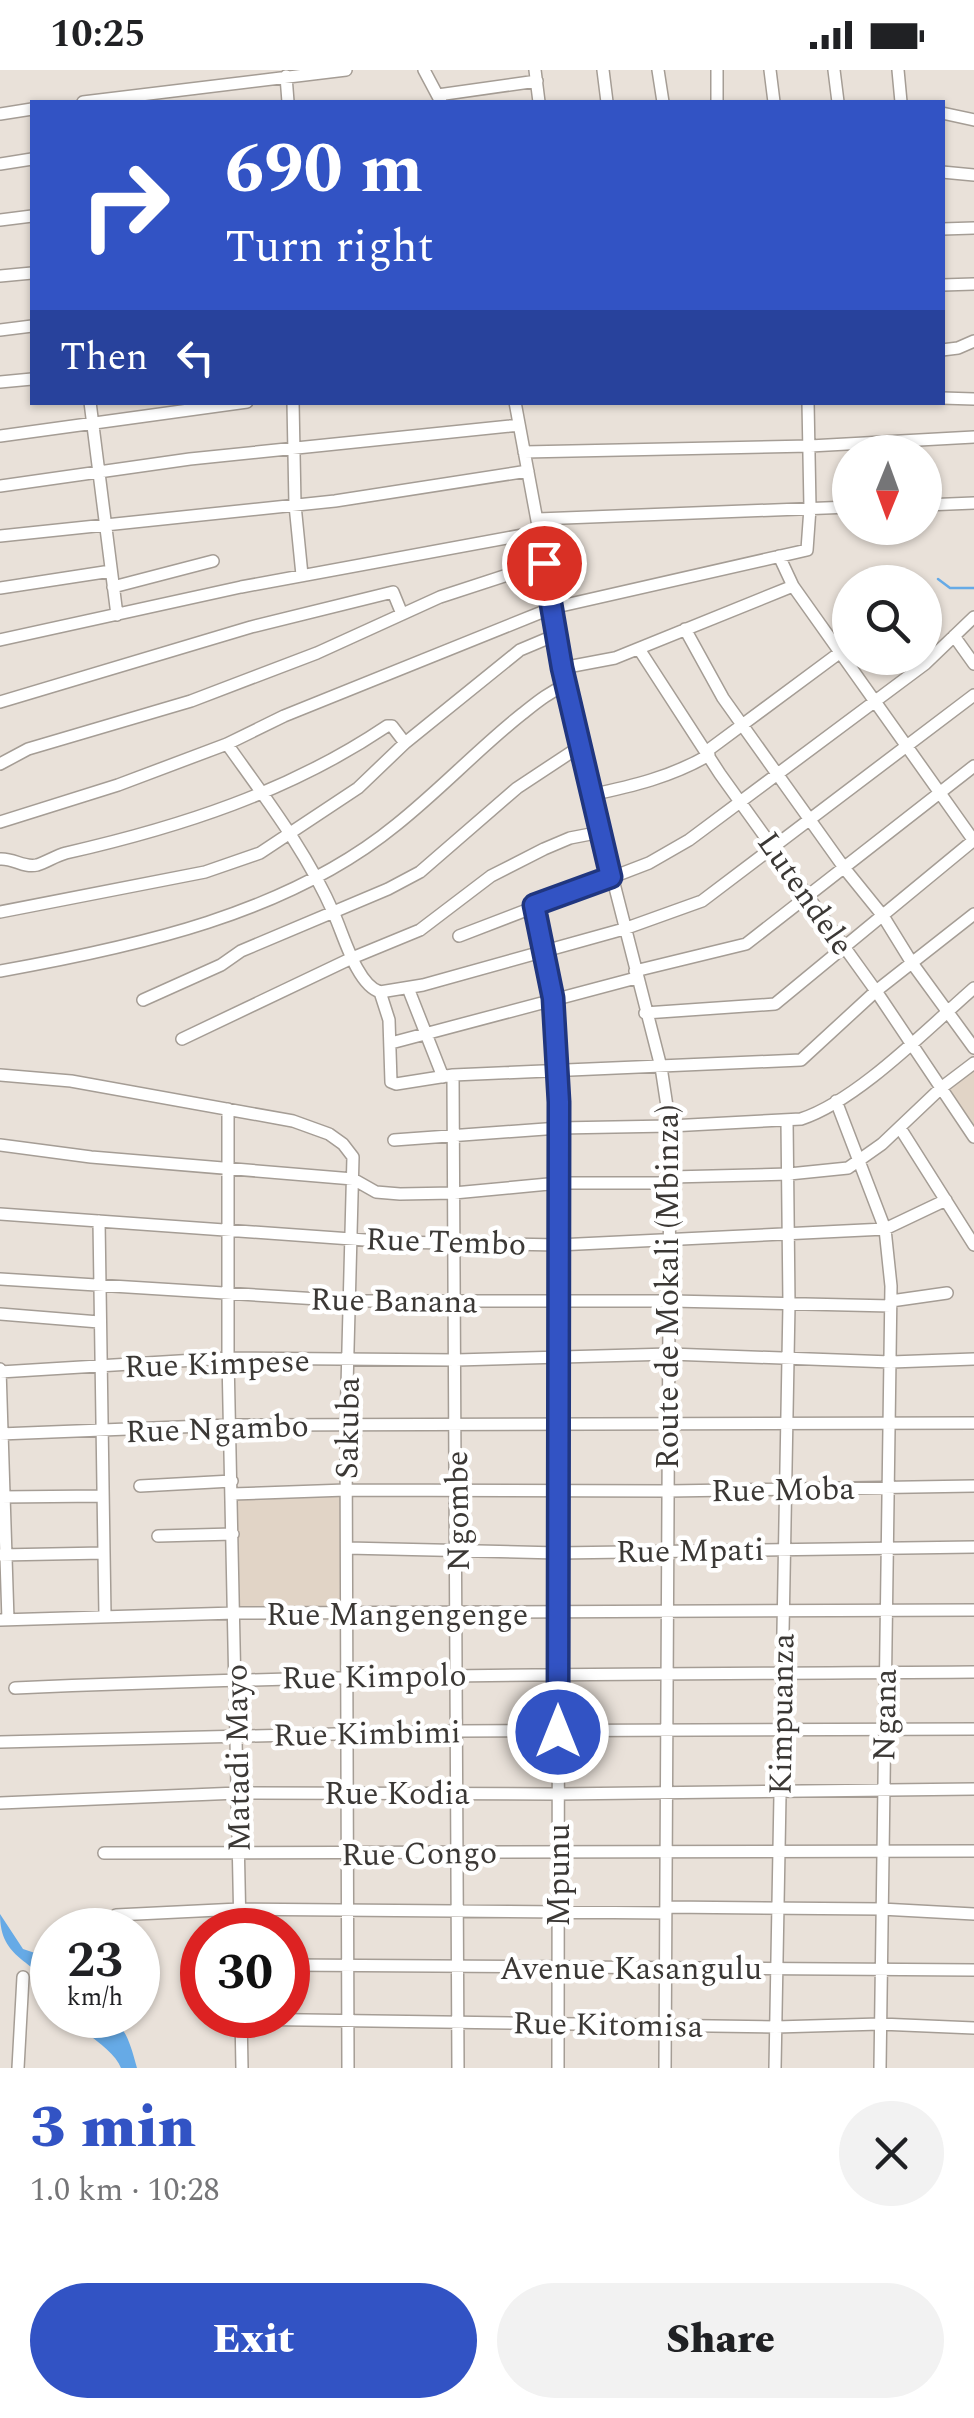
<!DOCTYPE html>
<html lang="en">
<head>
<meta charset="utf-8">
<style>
  :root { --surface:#fff; --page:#f2f2f2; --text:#202124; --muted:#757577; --accent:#3253c4 }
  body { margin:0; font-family:Spectral,serif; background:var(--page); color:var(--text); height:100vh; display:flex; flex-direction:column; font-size:38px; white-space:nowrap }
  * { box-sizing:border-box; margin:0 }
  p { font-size:32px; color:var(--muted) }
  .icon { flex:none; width:55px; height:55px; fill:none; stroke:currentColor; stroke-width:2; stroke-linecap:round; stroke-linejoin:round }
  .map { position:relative; height:1998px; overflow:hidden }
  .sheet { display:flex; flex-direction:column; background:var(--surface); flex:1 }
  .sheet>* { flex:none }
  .banner { position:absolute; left:30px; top:30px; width:915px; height:305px; border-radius:0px; box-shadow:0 2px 8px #0004; background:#3253c4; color:#fff; overflow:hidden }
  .needle { width:65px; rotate:181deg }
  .fabs { position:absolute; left:832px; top:365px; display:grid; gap:20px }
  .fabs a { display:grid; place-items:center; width:110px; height:110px; border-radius:50%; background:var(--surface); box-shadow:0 2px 8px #0004; font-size:50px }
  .speed { position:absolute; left:30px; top:1838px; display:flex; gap:20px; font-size:50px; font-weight:700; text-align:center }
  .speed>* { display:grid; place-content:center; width:130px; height:130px; border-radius:50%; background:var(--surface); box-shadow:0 2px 8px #0004; line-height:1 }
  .speed small { font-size:25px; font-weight:400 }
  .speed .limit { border:15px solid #d22; background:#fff; color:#111 }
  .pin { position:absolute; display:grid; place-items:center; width:85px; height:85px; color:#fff; margin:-42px; border:5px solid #fff; border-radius:50%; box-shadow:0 2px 10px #0007 }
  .me { position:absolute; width:110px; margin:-55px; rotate:0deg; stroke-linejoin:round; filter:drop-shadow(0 0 8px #0008) }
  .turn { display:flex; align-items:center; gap:35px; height:210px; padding:0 30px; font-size:45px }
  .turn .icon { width:130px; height:130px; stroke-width:2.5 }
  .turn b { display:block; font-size:70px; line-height:85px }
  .then { display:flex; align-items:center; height:95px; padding:0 30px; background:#0003; gap:20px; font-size:38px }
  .round { display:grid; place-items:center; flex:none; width:105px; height:105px; border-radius:52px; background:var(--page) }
  .head { display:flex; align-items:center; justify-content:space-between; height:170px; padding:0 30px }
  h1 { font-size:60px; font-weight:800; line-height:75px; color:var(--accent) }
  .button { display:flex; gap:20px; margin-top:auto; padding:20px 30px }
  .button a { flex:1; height:115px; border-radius:60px; background:var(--accent); color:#fff; font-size:40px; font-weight:800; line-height:115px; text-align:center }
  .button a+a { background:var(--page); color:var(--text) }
  .status { display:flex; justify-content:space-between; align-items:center; height:70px; padding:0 50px; background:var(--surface); direction:ltr }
  .status svg { height:28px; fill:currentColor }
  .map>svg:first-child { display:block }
  .built { fill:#e1d4c6 }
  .water { fill:#66aae6 }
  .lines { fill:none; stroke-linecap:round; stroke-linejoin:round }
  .stream { stroke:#66aae6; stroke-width:2.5 }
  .minor-casing { stroke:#a59d95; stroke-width:14 }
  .minor { stroke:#fff; stroke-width:11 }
  .route-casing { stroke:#20367f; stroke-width:25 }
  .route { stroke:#3253c4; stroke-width:18 }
  .labels { text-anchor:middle; stroke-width:9; stroke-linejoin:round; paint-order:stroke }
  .street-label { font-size:32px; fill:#3b3835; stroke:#fff }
</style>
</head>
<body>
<div class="status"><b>10:25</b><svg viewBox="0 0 49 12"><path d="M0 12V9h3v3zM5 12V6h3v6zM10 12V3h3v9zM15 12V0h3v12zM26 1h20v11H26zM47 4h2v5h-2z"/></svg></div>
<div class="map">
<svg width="974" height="1998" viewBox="0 0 974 1998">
  <rect width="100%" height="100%" fill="#e9e1d9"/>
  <path class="built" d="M974 996V1059L945 1019Z
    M344 1424V1540L239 1538 237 1425Z"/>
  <path class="water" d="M0 1844 23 1879 35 1883 52 1898V1922C34 1887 0 1891 0 1844Z
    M67 1945C118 1945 124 1949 137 1998H121C114 1979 82 1963 67 1945Z"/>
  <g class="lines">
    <path class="stream" d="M938 509 950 518H974"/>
    <defs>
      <path id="minor" d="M424 0 441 32
        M535 0 539 32
        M603 0 607 32
        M658 0 663 32
        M717 0V32
        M770 0 774 32
        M834 0 838 32
        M898 0 901 32
        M286 6 288 32
        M438 25 537 11
        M83 32 346 0
        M942 43 974 50
        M0 44 32 39
        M0 94 32 89
        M942 102 974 105
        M0 150 32 146
        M942 159 974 158
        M0 206 32 203
        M942 215 974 214
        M0 260 32 256
        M942 280 958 278 974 271
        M0 312 32 309
        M942 328 974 329
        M90 332 117 545
        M293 332 295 435 302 505
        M515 332 579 677 661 997 670 1056 665 1998
        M0 366 247 332
        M524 382 810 376 974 367
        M0 416 190 389 519 355
        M925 435 974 433
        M538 449 850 437
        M0 466 335 431 528 401
        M779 486 793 516
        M113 517 213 491
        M0 518 111 501
        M685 559 723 628 845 799 883 846 912 893 974 978
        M954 566 974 594
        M0 570 241 517 539 462
        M639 579 720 704 876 921 974 1067
        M562 598 615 588 793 516 974 771
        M0 632 251 557 393 522 402 544
        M227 674C266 729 307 782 334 844 344 866 357 915 380 922L389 950 391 1012 396 1014 453 1005 801 990 876 921 974 844
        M707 681 850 575
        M0 694 28 679 191 631 317 583 440 527 544 493
        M590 725C633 716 671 707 709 685
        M0 752 118 715 227 674 284 646 552 538 807 480 810 438 808 332
        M0 789C14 788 23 798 37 795 47 792 55 786 66 783 180 757 289 722 387 656H392L405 673
        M534 835 553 928 559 1032 558 1998
        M0 842 205 802 260 783 358 718 405 673 520 580 558 564
        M459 866 649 793 689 770 925 594 974 547
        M0 901C135 877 287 844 396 755 440 720 478 679 522 644 536 633 549 622 566 615
        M635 901 746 874 974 696
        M408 918 443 1007
        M380 922 423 915 624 859 702 831 974 625
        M143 930 221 895 241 881 388 819 420 802 517 718 579 677
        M645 943 775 934 974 770
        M182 969 352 888 420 860 491 806 544 779 570 768 601 762
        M391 973 636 908
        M0 1005 71 1011 293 1051 329 1064 343 1074 353 1087 346 1355 348 1998
        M453 1005 458 1998
        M836 1031 885 1159 891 1216 880 1998
        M228 1039V1288L240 1860
        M900 1058 974 1175
        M394 1070 559 1058 670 1056 801 1049C857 1031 928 958 974 918
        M0 1075 91 1087 353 1109 376 1122 400 1124 454 1123 559 1113H671
        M671 1107 789 1104 848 1098 882 1074 941 1018 974 993
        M0 1144 393 1172 558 1175 885 1159 946 1130
        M0 1209 351 1231H671L891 1236
        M891 1231 947 1223
        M0 1244 99 1252
        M0 1299 8 1550
        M0 1302 228 1288 456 1290 670 1284 891 1292 974 1289
        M0 1364 230 1355 974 1353
        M140 1416 232 1411
        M232 1424 346 1420 668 1421 974 1416
        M0 1427 103 1426
        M158 1466 233 1464
        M347 1478 558 1483 974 1477
        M104 1483 105 1546
        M0 1485 104 1483 99 1151
        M0 1550 235 1543 974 1540
        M15 1618C335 1604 654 1604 974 1602
        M0 1672 457 1661 974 1659
        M0 1733 238 1723 558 1724 974 1719
        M104 1783 974 1781
        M666 1837 881 1839 974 1844
        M116 1845 239 1839 666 1843
        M288 1895 974 1900
        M241 1945 242 1998
        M241 1949 776 1957 880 1954 974 1958
        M18 1998 23 1907
        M775 1998 789 1234 787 1051"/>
    </defs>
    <use href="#minor" class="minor-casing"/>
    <use href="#minor" class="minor"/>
  </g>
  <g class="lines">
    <defs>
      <path id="route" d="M544 493 562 598 611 807 534 835 553 928 559 1032 558 1662"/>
    </defs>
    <use href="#route" class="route-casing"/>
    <use href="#route" class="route"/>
  </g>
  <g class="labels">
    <g class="street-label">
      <text transform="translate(806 823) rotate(55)" y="11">Lutendele</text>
      <text transform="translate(446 1171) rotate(2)" y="11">Rue Tembo</text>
      <text transform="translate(667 1217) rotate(-90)" y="11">Route de Mokali (Mbinza)</text>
      <text transform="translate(394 1230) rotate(1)" y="11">Rue Banana</text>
      <text transform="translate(217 1293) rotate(-2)" y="11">Rue Kimpese</text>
      <text transform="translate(217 1358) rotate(-2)" y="11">Rue Ngambo</text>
      <text transform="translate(347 1358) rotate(-89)" y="11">Sakuba</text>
      <text transform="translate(783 1419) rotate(-1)" y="11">Rue Moba</text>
      <text transform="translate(457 1441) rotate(-91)" y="11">Ngombe</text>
      <text transform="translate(690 1480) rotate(-1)" y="11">Rue Mpati</text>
      <text x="397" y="1555">Rue Mangengenge</text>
      <text transform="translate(374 1606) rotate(-1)" y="11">Rue Kimpolo</text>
      <text transform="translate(781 1644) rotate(-89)" y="11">Kimpuanza</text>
      <text transform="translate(884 1645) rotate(-89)" y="11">Ngana</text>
      <text transform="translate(367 1663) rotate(-1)" y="11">Rue Kimbimi</text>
      <text transform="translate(237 1688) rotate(-91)" y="11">Matadi Mayo</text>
      <text x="397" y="1734">Rue Kodia</text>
      <text transform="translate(419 1783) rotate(-1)" y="11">Rue Congo</text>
      <text transform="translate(558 1805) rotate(-90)" y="11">Mpunu</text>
      <text x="631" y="1909">Avenue Kasangulu</text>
      <text transform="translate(608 1954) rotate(1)" y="11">Rue Kitomisa</text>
    </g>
  </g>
</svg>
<div class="fabs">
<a><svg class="needle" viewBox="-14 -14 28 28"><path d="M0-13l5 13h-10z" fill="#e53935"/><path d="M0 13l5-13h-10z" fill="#757577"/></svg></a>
<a><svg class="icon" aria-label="search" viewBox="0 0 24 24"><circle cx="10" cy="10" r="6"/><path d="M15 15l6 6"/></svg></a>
</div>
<div class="speed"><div>23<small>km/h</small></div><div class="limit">30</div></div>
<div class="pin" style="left:544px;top:493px;background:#d93025"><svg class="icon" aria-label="arrive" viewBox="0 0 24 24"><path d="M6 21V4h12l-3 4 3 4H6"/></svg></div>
<svg class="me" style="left:558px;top:1662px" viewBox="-20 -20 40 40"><circle r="17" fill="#3253c4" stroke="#fff" stroke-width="3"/><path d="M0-11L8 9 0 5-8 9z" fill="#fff"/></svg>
<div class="banner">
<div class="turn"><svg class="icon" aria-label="right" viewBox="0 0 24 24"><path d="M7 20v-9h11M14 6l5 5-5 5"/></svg><div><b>690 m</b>Turn right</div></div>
<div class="then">Then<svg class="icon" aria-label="left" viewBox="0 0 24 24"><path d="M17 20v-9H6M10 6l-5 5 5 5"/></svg></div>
</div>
</div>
<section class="sheet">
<div class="head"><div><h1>3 min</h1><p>1.0 km · 10:28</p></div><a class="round"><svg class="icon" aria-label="close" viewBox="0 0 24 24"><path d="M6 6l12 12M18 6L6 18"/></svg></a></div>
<div class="button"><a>Exit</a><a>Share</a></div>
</section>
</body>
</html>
